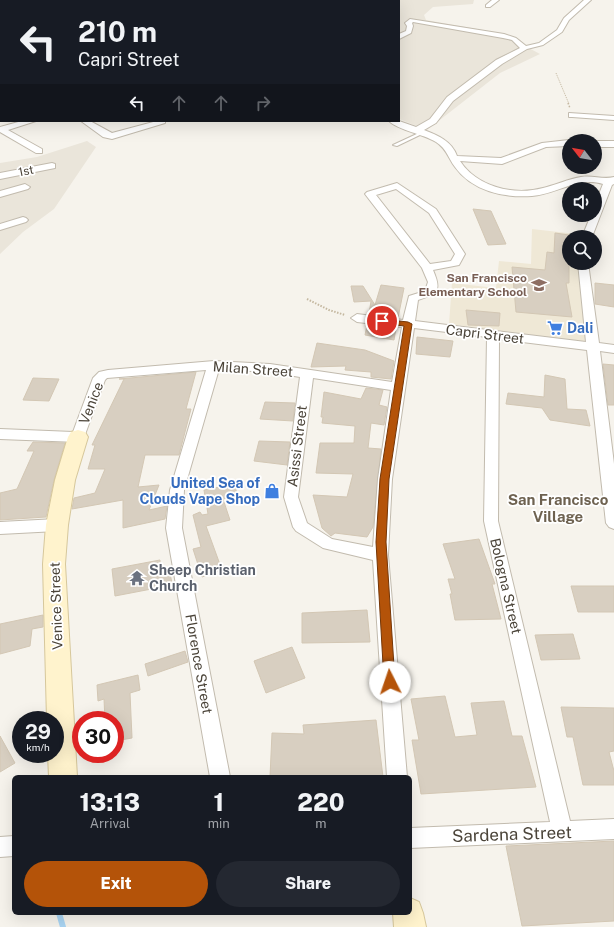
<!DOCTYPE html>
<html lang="en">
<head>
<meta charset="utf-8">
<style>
  :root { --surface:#171b24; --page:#242831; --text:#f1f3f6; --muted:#9ea1a6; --accent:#b45309 }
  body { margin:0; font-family:"Public Sans",sans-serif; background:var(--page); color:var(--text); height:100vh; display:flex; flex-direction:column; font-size:15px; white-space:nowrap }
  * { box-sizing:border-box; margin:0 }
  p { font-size:13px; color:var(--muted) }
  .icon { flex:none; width:22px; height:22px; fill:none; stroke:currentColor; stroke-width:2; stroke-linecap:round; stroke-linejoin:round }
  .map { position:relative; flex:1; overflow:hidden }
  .details { position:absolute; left:12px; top:775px; width:400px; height:140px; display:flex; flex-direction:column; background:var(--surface); border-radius:6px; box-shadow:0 4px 16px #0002 }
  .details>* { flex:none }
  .guide { position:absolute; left:0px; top:0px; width:400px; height:122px; box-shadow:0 4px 16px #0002; background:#171b24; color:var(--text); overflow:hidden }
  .needle { width:26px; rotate:301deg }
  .tools { position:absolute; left:562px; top:134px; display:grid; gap:8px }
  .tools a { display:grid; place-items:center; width:40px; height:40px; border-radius:50%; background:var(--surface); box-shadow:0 4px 16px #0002; font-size:20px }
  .speed { position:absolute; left:12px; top:711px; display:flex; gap:8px; font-size:20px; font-weight:700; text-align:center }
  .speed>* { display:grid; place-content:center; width:52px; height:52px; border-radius:50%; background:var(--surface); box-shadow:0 4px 16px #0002; line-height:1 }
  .speed small { font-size:10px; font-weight:400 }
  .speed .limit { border:6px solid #d22; background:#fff; color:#111 }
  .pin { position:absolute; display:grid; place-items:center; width:34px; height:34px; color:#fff; margin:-17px; border:2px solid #fff; border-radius:50%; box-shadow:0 1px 4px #0007 }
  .me { position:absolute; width:44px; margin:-22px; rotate:356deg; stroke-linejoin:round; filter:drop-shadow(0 0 3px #0008) }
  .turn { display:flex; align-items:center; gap:14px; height:84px; padding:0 12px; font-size:18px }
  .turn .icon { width:52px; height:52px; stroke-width:2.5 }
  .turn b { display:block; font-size:28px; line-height:34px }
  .lanes { display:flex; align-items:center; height:38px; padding:0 12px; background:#0003; justify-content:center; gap:20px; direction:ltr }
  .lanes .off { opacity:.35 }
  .eta { display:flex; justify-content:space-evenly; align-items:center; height:68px; text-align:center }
  .eta b { font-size:24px; font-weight:800; line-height:28px }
  .button { display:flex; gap:8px; margin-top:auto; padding:8px 12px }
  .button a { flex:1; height:46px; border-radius:24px; background:var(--accent); color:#fff; font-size:16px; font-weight:800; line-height:46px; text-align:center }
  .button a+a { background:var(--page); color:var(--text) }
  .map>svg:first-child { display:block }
  .residential { fill:#eae5da }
  .education { fill:#efe8d6 }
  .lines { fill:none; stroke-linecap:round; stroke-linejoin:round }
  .stream { stroke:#a9d4f2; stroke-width:6 }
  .building { fill:#d8cfc1; stroke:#d3c7b4 }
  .lane-casing { stroke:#c2bbae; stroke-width:2 }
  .street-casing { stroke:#c2bbae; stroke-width:2 }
  .secondary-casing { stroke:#d6c79b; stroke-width:2 }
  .path-far2 { stroke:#c4b79f; stroke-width:1; stroke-dasharray:1 1; stroke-linecap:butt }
  .path-far1 { stroke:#c4b79f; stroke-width:1.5; stroke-dasharray:1.5 1.5; stroke-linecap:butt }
  .path { stroke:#c4b79f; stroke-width:2; stroke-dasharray:1.5 1.5; stroke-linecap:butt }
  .lane { fill:#fff; fill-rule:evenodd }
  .street { fill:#fff; fill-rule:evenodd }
  .secondary { fill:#fff3cd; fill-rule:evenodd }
  .route { fill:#b45309; stroke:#753606 }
  .labels { text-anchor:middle; stroke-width:3.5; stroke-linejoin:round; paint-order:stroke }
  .far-street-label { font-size:12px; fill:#4b4439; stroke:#fff }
  .far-education-label { font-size:12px; font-weight:bold; fill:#785e54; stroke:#fff; text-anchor:end }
  .shop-label { font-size:14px; font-weight:bold; fill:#366cbe; stroke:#fff; text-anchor:start }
  .street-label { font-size:14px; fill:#4b4439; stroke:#fff }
  .worship-label { font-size:14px; font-weight:bold; fill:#5b616d; stroke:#fff; text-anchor:start }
  .neighbourhood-label { font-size:15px; font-weight:bold; fill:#6e6250; stroke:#fff }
  .near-street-label { font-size:17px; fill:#4b4439; stroke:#fff }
</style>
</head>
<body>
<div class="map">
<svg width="614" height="927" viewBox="0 0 614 927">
  <rect width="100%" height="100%" fill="#f6f3ec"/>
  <path class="residential" d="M279 0H474L473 4 433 7 424 15 426 20 494 32 519 39 527 47 540 54 500 73 427 130 399 119V1H263Z
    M87 141 96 147 54 209 23 232 0 254V163L37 157Z"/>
  <path class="education" d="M532 229 576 234V237H569V263H579L586 342 449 324 452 283 496 288 499 261 531 264Z"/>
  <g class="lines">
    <path class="stream" d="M59 913 63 927"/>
  </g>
  <path class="building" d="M473 209 491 211 506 244 488 245Z
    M555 233 569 235V283H566L572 317 516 312 512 267 545 270 547 252 554 253Z
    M595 283 614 285V307L595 304Z
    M381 285 404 288 398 318 369 314 371 301 354 302 351 286H363L375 305Z
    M466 310 500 313 499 326 468 325Z
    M367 325 396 328 394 340 365 335Z
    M417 337 453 341 450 357 416 354Z
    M317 343 365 350 394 361 391 379 371 377V372L345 370 346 366 311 367Z
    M603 364 614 365V405H608Z
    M196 372 186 409H191L179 455H145L138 487 159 485 149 510 167 506 165 519 123 528V500L72 509 74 498 95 493 105 469H88L95 445H92L124 379H119Z
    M545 375 565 379 567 409 586 410 590 426 550 420 542 408 506 404 508 393 544 397Z
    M33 378 59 379 49 401 23 400Z
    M366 388 383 390 379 405 387 407 384 425 371 423 368 448 381 449 373 527 367 537 335 533 331 536 322 528 313 495 347 497 353 474 316 473 320 443H354L355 426 322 423 323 417H321L324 392 361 399Z
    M265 402 295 403 293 421 260 419Z
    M259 441 290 442 287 465 254 461Z
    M33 442 65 443 54 480 46 517 0 520V493L17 489 34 451H27Z
    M235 484 237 496 223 499 230 520 206 526 222 570 202 577 193 549 201 547 193 515 200 512 202 515 208 514 204 490Z
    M479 539 495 584H492L501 619 455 620 450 594H452L448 579H455L443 544Z
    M160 560V570L169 569 172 583 162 585V587L115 596 112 569Z
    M571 586H614V612H578Z
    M367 610 370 642 302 643V613Z
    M43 615V627L32 629 30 646 0 654V624Z
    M573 634 580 659 541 660 535 635Z
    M292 647 305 678 266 693 254 661Z
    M185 651 188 662 148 676 145 664Z
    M138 675 140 690 130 693 132 738 115 741V720H105L104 699 98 701 97 685Z
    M445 696 455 737 477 735 471 703 504 701 512 736H522L536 787 421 794 412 740H419L411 699Z
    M561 707 614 708V751L609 752 614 771V785H583L573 737H567Z
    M376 720 383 777H270L272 733 304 734 303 725Z
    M0 736 15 763 0 772Z
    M614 841V921L522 926 506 846Z"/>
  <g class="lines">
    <defs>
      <path id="lane" d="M421 132 424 133 397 146 393 145Z"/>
      <path id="street" d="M492 0H499L490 7H486V5Z
        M584 0H591L569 20 562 32 543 45 527 49 502 64 453 101 436 123 424 130C437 135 452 141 457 156L501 158 542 143 569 140 571 141H569V146L546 147 502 164 460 161C477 187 514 196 543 188 556 185 568 179 581 177 593 175 603 180 614 177V184L612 185 592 237H582L591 215H595V204L603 184C578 176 557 194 532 196 504 198 472 191 455 167 448 158 447 149 436 142 423 134 398 130 389 121H399L416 127 430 119 447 97 496 60 520 48 512 40 503 38 413 22 412 23 413 26 411 33 399 39V34L406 31 407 26 405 23 410 19 504 34 516 38 526 46 539 43 557 30 564 18Z
        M0 28H1V32H0Z
        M0 50H1L0 55Z
        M0 65H1V69H0Z
        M569 113 614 116V120L572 117H569Z
        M22 121H36L8 130 42 149V153H36L0 132V127Z
        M81 121H90L112 133 157 121H165V123L112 139 103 137Z
        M595 141H614V147H595Z
        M52 163 55 164V168L0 179V173Z
        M397 183 436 209 465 254 459 265 433 270C442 291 438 294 418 300L415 321 586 342 578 263H588L599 343 614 345V353L600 351 614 464V529L609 527 606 523 587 350 499 339 498 521 570 821 614 819V839L410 848V828L550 822 484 521 487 337 414 328 392 479 388 555 407 777H387L373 560 323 548 296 531 293 527 284 497 300 377 270 372 219 369 184 490 182 528 230 777H210L166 528 170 490 206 370 107 378 105 380 83 440 78 442 0 439V429L73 432 93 378 99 372 108 370 214 361 270 364 392 382 402 327 357 322 351 318 357 314 403 320 409 296 425 291 428 282 422 268 365 194 367 192ZM396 189 429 213 455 254 451 261 430 264 376 195ZM313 378 391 390 378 479 373 547 332 539 307 523 298 497Z
        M25 184 30 187 28 189 0 197V191Z
        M23 217 26 218 28 220 26 222 0 230V224Z
        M57 519 62 521 65 525 62 529 57 531 0 534V522Z
        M14 836V856L0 857V837Z"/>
      <path id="secondary" d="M78 430 85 432 88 437 75 480 68 525 65 564 77 777H49L48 754H55V720H47L43 564 46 525 55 480 68 437 71 432Z
        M410 898 419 902 423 913 426 927H394L393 913H410Z"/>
    </defs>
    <use href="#lane" class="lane-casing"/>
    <use href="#street" class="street-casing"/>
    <use href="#secondary" class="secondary-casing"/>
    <path class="path-far2" d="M556 73 569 104"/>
    <path class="path-far1" d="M568 103 570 108"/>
    <path class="path" d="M307 299 329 310 345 315"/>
    <use href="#lane" class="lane"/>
    <use href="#street" class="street"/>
    <use href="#secondary" class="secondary"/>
  </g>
  <path class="route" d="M382 319 408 322 412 324 389 479 386 542 395 682 394 686 390 687 386 686 384 682 376 542 380 479 404 326 380 323 379 321Z"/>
  <defs>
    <symbol id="school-bare" viewBox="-9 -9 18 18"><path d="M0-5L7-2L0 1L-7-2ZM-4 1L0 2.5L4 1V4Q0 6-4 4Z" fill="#8d6e63" stroke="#fff" stroke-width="2.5" paint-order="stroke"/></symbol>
    <symbol id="supermarket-bare" viewBox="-9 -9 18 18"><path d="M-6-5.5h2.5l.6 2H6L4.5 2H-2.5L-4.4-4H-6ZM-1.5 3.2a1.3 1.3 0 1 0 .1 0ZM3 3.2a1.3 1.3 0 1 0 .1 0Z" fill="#3f7fe0" stroke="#fff" stroke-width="2.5" paint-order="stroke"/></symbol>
    <symbol id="shop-bare" viewBox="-9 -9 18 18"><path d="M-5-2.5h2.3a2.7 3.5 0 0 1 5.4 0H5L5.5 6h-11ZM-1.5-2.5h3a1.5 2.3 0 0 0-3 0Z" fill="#3f7fe0" stroke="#fff" stroke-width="2.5" paint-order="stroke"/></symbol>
    <symbol id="temple-bare" viewBox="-9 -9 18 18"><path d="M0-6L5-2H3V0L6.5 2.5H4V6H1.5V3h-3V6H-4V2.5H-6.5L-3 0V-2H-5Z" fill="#6b7280" stroke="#fff" stroke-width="2.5" paint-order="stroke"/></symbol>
  </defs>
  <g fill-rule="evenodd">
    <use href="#school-bare" x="528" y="274" width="22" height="22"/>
    <use href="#supermarket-bare" x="544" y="317" width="22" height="22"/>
    <use href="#shop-bare" x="261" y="480" width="22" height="22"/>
    <use href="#temple-bare" x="126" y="567" width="22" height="22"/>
  </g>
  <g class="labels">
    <g class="far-street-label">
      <text transform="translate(26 171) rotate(-11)" y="4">1st</text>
    </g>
    <g class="far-education-label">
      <text x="527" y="282">San Francisco<tspan x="527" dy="14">Elementary School</tspan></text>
    </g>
    <g class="shop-label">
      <text x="567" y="333">Dali</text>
      <text x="260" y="488" text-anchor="end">United Sea of<tspan x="260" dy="16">Clouds Vape Shop</tspan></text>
    </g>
    <g class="street-label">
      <text transform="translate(485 334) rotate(7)" y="5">Capri Street</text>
      <text transform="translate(253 369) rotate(4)" y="5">Milan Street</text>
      <text transform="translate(91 403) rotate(-69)" y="5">Venice</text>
      <text transform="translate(297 446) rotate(-83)" y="5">Asissi Street</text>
      <text transform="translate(506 586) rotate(77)" y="5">Bologna Street</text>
      <text transform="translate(56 606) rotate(-92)" y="5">Venice Street</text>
      <text transform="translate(199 664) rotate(80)" y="5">Florence Street</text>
    </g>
    <g class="worship-label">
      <text x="149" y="575">Sheep Christian<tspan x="149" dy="16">Church</tspan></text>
    </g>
    <g class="neighbourhood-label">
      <text x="558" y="505">San Francisco<tspan x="558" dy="17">Village</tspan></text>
    </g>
    <g class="near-street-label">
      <text transform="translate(512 834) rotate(-2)" y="6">Sardena Street</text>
    </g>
  </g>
</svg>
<div class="tools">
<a><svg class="needle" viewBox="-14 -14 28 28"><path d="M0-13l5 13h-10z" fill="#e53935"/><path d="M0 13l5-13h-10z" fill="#9ea1a6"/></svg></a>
<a><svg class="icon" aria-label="sound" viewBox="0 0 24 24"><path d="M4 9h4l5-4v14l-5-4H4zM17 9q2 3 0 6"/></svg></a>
<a><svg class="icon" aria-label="search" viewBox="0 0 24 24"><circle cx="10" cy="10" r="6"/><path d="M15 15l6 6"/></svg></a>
</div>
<div class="speed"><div>29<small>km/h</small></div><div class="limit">30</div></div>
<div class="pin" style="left:382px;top:321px;background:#d93025"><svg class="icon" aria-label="arrive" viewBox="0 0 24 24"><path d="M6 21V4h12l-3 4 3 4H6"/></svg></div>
<svg class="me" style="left:390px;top:682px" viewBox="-20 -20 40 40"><circle r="19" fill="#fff"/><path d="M0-13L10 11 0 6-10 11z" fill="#b45309"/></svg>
<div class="guide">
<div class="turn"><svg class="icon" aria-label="left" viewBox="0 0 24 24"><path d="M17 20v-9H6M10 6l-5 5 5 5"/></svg><div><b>210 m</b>Capri Street</div></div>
<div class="lanes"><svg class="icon" aria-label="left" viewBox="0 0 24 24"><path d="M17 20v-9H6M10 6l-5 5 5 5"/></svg><svg class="icon off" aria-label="ahead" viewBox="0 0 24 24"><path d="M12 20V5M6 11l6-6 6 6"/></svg><svg class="icon off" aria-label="ahead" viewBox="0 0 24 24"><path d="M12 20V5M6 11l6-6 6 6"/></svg><svg class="icon off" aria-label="right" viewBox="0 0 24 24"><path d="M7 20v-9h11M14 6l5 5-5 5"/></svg></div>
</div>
<section class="details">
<div class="eta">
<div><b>13:13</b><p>Arrival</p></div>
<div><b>1</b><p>min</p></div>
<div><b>220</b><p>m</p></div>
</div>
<div class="button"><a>Exit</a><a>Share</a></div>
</section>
</div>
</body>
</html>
